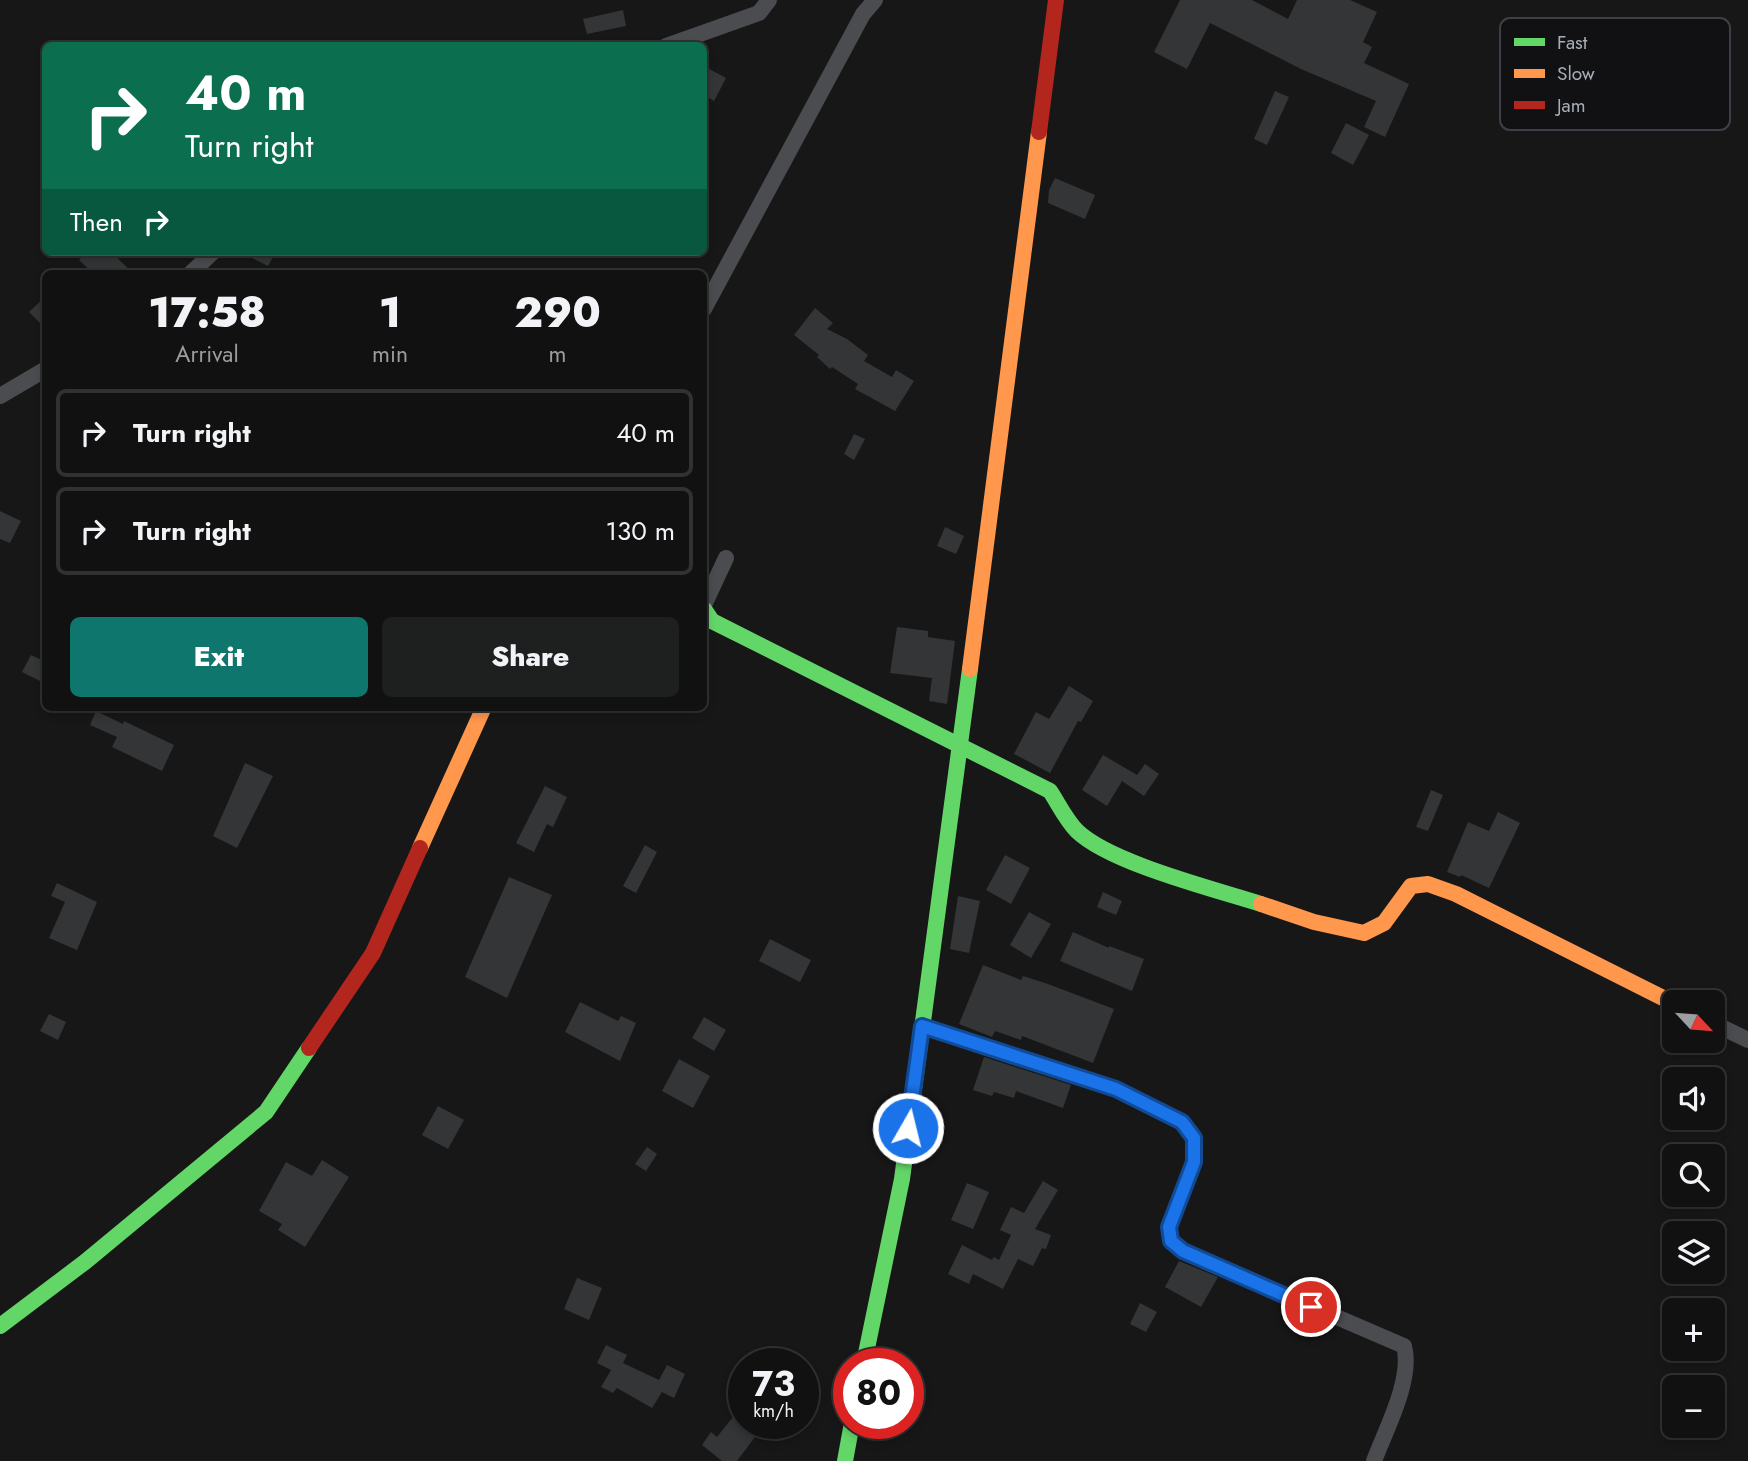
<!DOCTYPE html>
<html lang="en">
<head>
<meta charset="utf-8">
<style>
  :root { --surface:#111; --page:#1e1f1f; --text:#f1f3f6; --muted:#9c9d9f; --line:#303131; --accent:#0f766e }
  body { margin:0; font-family:Jost,sans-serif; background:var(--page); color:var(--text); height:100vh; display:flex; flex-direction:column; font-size:26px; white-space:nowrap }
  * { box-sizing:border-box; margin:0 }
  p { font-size:23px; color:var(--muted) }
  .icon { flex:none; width:38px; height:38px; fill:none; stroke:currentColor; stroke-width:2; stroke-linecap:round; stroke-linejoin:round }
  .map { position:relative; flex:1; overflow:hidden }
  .side { position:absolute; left:42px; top:270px; width:665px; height:441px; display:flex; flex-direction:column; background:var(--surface); border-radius:10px; box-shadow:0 4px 10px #0003,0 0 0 2px var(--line) }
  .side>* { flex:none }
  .top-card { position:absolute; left:42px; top:42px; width:665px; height:214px; border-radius:10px; box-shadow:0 4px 10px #0003,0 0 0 2px var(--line); background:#0b6e4f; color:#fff; overflow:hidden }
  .needle { width:46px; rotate:116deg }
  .controls { position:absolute; left:1662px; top:990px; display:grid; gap:14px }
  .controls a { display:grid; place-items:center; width:63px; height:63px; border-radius:10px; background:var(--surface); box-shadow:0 4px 10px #0003,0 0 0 2px var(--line); font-size:35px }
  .speed { position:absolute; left:728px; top:1348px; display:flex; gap:14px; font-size:35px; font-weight:700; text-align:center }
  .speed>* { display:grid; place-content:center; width:91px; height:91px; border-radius:50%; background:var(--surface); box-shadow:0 4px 10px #0003,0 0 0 2px var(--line); line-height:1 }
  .speed small { font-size:18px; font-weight:400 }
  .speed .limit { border:10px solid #d22; background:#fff; color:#111 }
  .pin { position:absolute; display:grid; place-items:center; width:60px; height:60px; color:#fff; margin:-30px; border:4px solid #fff; border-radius:50%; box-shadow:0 2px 7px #0007 }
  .me { position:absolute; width:77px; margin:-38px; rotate:8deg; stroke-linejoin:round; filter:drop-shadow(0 0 5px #0008) }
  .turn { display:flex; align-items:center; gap:24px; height:147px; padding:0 28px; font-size:32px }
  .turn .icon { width:91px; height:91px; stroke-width:2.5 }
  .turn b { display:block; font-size:49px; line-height:60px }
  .then { display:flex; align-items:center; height:66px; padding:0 28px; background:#0003; gap:14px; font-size:26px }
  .eta { display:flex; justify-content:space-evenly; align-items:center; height:119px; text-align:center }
  .eta b { font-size:42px; font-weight:800; line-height:49px }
  .primary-button { display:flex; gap:14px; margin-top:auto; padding:14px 28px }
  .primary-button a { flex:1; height:80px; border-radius:10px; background:var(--accent); color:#fff; font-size:28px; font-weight:800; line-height:80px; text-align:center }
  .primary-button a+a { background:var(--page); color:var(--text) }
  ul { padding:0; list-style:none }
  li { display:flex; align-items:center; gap:21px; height:88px; margin:0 14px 10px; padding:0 14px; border:4px solid var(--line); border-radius:10px }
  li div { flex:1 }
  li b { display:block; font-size:26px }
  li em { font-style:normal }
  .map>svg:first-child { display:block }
  .building { fill:#343537 }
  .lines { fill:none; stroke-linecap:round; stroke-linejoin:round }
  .street { stroke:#4b4c50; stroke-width:16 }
  .fast { stroke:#63d668; stroke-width:16 }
  .slow { stroke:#ff974d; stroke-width:16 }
  .jam { stroke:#b3261e; stroke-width:16 }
  .route-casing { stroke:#114b97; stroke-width:18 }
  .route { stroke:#1a73e8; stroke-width:12 }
  .key { fill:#111113; stroke:#3e4045; stroke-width:2 }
  .key-label { font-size:19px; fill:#a8adb8 }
</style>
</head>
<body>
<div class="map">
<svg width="1748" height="1461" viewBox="0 0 1748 1461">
  <rect width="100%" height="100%" fill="#171717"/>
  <path class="building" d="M1180 0H1252L1288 19 1297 0H1350L1377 12 1363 42 1372 47 1364 63 1409 84 1385 137 1364 127 1376 101 1301 69 1210 23 1187 69 1154 52Z
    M623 10 626 26 587 34 583 19Z
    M704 66 726 78 714 101 704 95Z
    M1275 91 1289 97 1267 145 1254 139Z
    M1346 123 1369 135 1353 165 1331 153Z
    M1055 178 1095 195 1085 219 1048 203 1049 190Z
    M87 252H111L133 273H93L79 260Z
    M240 252H276L268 266Z
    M46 296V329L29 312Z
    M815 308 833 323 827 329 847 339 868 355 864 361 892 377 896 370 914 381 895 411 855 389 858 384 832 367 830 369 817 357 819 355 794 335Z
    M854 434 865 439 854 460 844 454Z
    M0 511 21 521 10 543 0 539Z
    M945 527 964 536 956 554 937 546Z
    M897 627 928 631V637L955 641 947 704 929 701 932 678 890 673Z
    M31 655 46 662V684L22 672Z
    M1069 686 1093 701 1081 722 1078 721 1050 773 1014 754 1036 712 1049 719Z
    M96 711 123 724 124 721 174 745 162 771 112 747 117 737 90 725Z
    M1103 755 1137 775 1145 764 1159 774 1144 796 1122 781 1107 806 1082 790Z
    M245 763 273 776 237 848 213 836Z
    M545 786 567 797 553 827 547 824 534 852 516 843Z
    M1431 790 1443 795 1428 831 1416 827Z
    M1498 812 1520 823 1489 888 1461 875 1460 877 1447 872 1468 822 1489 831Z
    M645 845 657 852 636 893 623 886Z
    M1005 855 1030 868 1011 904 986 890Z
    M509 877 552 895 507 998 465 977Z
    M57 883 97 902 77 950 49 938 65 902 51 896Z
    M1103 892 1122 901 1116 915 1097 907Z
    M958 896 980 901 969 953 950 949Z
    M1029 912 1051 924 1031 958 1010 945Z
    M1073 932 1109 948V946L1144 959 1132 991 1060 961Z
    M770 939 811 960 800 982 759 961Z
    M983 965 1021 980 1023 976 1048 984 1114 1009 1093 1063 1022 1036 1021 1040 995 1031 992 1037 959 1024Z
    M580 1002 618 1021 621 1016 636 1023 620 1061 565 1032Z
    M49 1014 66 1022 58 1040 40 1031Z
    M704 1017 726 1030 714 1051 692 1038Z
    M984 1057 1071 1085 1063 1108 1016 1091 1014 1098 994 1092 992 1096 973 1090Z
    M679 1059 710 1076 693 1108 662 1091Z
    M438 1106 464 1120 448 1149 422 1135Z
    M647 1147 657 1154 646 1171 635 1164Z
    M322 1160 349 1177 305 1247 278 1230 282 1224 259 1211 286 1162 312 1176Z
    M1043 1181 1058 1190 1035 1229 1051 1235 1046 1249 1042 1248 1033 1266 1018 1259 1003 1289 973 1274 969 1284 948 1274 962 1245 992 1260 994 1257 999 1260 1011 1235 1000 1230 1011 1207 1024 1213Z
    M967 1183 989 1192 973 1229 951 1220Z
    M1179 1261 1218 1277 1201 1307 1165 1287Z
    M577 1278 602 1288 589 1320 564 1309Z
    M1140 1303 1157 1312 1146 1332 1130 1324Z
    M606 1345 627 1355 623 1363 659 1380 667 1365 685 1374 674 1398 662 1392 652 1408 617 1388 613 1393 601 1387 611 1370 597 1363Z
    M744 1403V1423L758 1433 737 1461H722L702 1445 711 1432 717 1437Z"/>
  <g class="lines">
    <path class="street" d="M666 46 759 13 769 0
      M191 273 213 252
      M704 309 863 14 875 0
      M0 396 46 369
      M704 605 726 558
      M1713 1023 1748 1040
      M922 1026 1116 1089 1182 1122 1194 1138V1162L1169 1227 1171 1241 1183 1251 1404 1346C1413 1379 1386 1429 1374 1461"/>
    <path class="fast" d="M704 609 712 621 1050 791C1058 803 1066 820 1077 831 1110 863 1214 889 1261 904
      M0 1326 85 1262 266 1112 309 1048
      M864 1363 902 1179 970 669
      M845 1461 852 1423"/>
    <path class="slow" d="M970 669 1039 132
      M420 848 484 707
      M1261 904 1314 922 1364 933 1384 923 1411 886 1428 884 1456 894 1675 1004"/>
    <path class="jam" d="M1039 132 1056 0
      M309 1048 373 953 420 848"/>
  </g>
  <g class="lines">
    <defs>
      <path id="route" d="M908 1128 922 1026 1116 1089 1182 1122 1194 1138V1162L1169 1227 1171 1241 1183 1251 1311 1307"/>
    </defs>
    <use href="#route" class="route-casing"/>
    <use href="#route" class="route"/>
  </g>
  <rect x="1500" y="18" width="230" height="112" rx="10" class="key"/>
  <rect x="1514" y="38" width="31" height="8" fill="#63d668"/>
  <rect x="1514" y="69" width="31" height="9" fill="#ff974d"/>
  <rect x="1514" y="101" width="31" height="8" fill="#b3261e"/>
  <g class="key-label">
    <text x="1557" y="49">Fast</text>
    <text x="1557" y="80">Slow</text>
    <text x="1557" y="112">Jam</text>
  </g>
</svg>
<div class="controls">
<a><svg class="needle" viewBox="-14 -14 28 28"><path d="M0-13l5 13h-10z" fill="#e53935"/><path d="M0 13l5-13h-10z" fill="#9c9d9f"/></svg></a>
<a><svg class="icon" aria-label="sound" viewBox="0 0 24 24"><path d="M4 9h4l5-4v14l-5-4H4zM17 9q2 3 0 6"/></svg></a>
<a><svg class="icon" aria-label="search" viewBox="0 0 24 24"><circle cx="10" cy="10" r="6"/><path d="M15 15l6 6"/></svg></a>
<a><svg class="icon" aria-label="layers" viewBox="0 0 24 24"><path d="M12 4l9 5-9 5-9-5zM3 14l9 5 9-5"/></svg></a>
<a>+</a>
<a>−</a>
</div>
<div class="speed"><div>73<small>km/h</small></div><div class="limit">80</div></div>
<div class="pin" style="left:1311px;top:1307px;background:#d93025"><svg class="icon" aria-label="arrive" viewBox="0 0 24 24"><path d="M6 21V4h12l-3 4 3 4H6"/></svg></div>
<svg class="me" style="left:908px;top:1128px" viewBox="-20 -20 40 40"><circle r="17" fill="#1a73e8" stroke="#fff" stroke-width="3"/><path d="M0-11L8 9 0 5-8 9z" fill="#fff"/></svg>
<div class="top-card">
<div class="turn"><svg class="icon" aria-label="right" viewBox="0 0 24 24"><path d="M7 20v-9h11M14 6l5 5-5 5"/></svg><div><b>40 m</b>Turn right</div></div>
<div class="then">Then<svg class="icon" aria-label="right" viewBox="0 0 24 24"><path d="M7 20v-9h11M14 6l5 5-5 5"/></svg></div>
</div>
<section class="side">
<div class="eta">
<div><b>17:58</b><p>Arrival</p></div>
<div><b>1</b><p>min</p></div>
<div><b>290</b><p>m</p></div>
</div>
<ul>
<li><svg class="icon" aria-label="right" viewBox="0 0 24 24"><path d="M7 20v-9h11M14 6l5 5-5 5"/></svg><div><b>Turn right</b></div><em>40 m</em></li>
<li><svg class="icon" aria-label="right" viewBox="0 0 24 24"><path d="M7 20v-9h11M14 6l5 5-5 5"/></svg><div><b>Turn right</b></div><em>130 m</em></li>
</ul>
<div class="primary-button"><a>Exit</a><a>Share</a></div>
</section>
</div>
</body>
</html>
